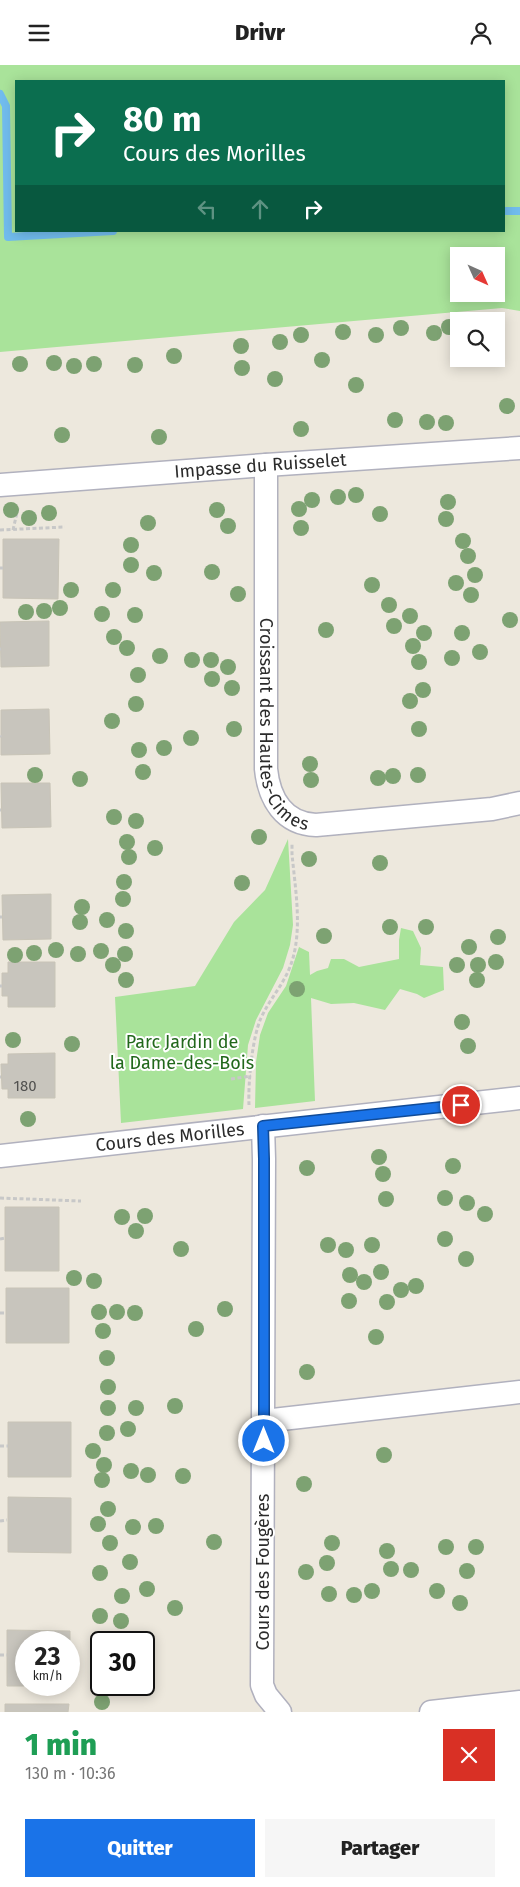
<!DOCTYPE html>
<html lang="fr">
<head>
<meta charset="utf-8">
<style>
  :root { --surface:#fff; --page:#f6f6f6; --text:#222; --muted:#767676; --accent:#1a73e8 }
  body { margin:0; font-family:"Fira Sans",sans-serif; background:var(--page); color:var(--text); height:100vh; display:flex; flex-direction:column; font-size:19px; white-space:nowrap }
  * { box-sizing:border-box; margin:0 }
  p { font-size:16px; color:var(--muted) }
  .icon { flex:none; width:28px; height:28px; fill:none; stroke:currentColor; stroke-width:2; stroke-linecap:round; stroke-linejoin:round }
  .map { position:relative; height:1647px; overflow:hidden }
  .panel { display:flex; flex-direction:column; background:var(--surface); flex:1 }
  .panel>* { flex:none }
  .hud { position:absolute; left:15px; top:15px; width:490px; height:152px; border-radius:0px; box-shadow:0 2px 12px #0003; background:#0b6e4f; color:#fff; overflow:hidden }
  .needle { width:32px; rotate:135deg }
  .fabs { position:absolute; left:450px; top:182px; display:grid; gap:10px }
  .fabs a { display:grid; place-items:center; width:55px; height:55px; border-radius:0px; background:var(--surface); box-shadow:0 2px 12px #0003; font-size:25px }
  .speed { position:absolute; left:15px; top:1566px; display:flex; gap:10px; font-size:25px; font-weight:700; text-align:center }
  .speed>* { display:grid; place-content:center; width:65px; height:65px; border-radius:50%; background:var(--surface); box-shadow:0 2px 12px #0003; line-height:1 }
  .speed small { font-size:12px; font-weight:400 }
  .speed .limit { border:2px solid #111; border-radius:8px; background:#fff; color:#111 }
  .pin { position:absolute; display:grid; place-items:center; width:42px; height:42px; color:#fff; margin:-21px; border:2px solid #fff; border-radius:50%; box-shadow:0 1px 5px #0007 }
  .me { position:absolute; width:55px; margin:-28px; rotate:0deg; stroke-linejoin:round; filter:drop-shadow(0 0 4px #0008) }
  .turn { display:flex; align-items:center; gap:18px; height:105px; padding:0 25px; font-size:22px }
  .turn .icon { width:65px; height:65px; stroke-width:2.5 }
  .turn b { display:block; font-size:35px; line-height:42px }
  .lanes { display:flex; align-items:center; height:48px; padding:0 25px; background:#0003; justify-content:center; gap:25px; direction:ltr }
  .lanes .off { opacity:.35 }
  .round { display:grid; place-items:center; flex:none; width:52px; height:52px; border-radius:0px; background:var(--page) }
  .summary { display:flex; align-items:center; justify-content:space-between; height:85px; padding:0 25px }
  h1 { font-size:30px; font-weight:800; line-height:38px; color:#1e9e55 }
  .primary-button { display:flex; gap:10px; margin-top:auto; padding:10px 25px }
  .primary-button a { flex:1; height:58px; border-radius:0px; background:var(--accent); color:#fff; font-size:20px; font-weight:800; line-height:58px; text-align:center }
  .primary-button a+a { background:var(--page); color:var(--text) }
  header { display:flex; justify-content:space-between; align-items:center; height:65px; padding:0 25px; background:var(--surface); font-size:22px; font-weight:800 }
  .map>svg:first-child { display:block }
  .green { fill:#a9e39a; fill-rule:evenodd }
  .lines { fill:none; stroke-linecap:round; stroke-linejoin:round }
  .stream { stroke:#71bced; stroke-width:8 }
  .building { fill:#c8c5bd; stroke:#c8c4b7; fill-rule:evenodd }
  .street-casing { stroke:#b1b1be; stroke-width:25 }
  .path { stroke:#c8c8c8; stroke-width:3; stroke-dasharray:4 2.5; stroke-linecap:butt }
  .street { stroke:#fff; stroke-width:22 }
  .tree { fill:#7da272 }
  .route-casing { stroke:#114b97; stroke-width:12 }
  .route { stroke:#1a73e8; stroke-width:9 }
  .labels { text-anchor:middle; stroke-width:4; stroke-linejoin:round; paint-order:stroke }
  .number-label { font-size:15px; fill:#525250 }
  .street-label { font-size:18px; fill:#2b2b2b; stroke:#fff }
  .park-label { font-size:18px; fill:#21681b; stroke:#fff }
</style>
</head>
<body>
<header><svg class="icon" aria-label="menu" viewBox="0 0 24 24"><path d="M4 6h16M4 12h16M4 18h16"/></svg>Drivr<svg class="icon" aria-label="person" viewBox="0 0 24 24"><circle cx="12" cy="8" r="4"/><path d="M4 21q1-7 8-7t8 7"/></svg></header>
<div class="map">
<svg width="520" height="1647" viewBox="0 0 520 1647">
  <rect width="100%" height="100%" fill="#ede8dd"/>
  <path class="green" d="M0 0H520V246L502 243 0 287ZM16 16H504V166H16ZM496 191V229H459V191Z
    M288 774 293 860 290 880 283 903 256 955 248 980 243 1044 121 1058 115 932 195 921 234 857 265 825Z
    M401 863 413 866 421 883 420 900 443 902 444 925 424 933 417 929 400 924 385 945 354 938 331 939 311 933 315 1036 255 1043 256 997 260 970 268 948 286 921 299 882 309 887 310 910 317 906 328 903 331 894H344L359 902 399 894V875Z"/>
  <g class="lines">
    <path class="stream" d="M0 29 6 41 8 172 113 166
      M504 146H520"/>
  </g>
  <path class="building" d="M3 474H59L58 534 3 533Z
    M49 556V601L1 602 0 557Z
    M49 644 50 689 1 690V645Z
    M1 718H50L51 762 2 763Z
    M51 829V874L3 875 2 830Z
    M8 897H55V942H8V931H2V908H8Z
    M55 988V1033H8V1024H2L1 999H8V989Z
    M5 1142H59V1206H5Z
    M6 1223H69V1278H6Z
    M8 1357H71V1412H8Z
    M8 1432 71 1433V1488L8 1487Z
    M7 1565 70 1566V1621H7ZM26 1578H69V1620H26Z
    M5 1639H69L68 1647H5Z"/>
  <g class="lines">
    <defs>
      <g id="street">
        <path id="s1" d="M266 400V704C269 734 284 759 316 760L492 744 520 738"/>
        <path id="s2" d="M0 420 266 400 520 383"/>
        <path d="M263 1061 264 1094 262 1620 266 1630 280 1647"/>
        <path id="s3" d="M0 1091 520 1033"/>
        <path d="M264 1356 520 1327"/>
        <path d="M431 1647 520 1637"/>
      </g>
    </defs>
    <use href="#street" class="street-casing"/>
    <path class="path" d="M0 465 65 462
      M13 465 18 443
      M0 503H3
      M0 584H1
      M0 671 1 672
      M0 745H1
      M0 852H2
      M0 921H2
      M0 1012H1
      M231 1014 251 1011
      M249 1040C248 1019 252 973 261 953 271 931 286 918 293 893 302 860 295 822 292 789V779
      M0 1133 81 1136
      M0 1174 5 1173
      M0 1248H6
      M0 1381H8
      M0 1456 7 1455
      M0 1590H7"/>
    <use href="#street" class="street"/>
  </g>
  <g class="tree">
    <circle cx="449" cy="262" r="8"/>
    <circle cx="401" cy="263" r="8"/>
    <circle cx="343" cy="267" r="8"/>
    <circle cx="434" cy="268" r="8"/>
    <circle cx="301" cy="270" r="8"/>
    <circle cx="376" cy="270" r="8"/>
    <circle cx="280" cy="277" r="8"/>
    <circle cx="241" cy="281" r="8"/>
    <circle cx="174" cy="291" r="8"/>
    <circle cx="322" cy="295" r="8"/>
    <circle cx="54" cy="298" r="8"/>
    <circle cx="20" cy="299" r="8"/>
    <circle cx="94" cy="299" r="8"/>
    <circle cx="135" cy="300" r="8"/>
    <circle cx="74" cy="301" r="8"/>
    <circle cx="242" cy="303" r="8"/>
    <circle cx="275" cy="314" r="8"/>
    <circle cx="356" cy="320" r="8"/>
    <circle cx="507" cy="341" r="8"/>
    <circle cx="395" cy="355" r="8"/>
    <circle cx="427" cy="357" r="8"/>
    <circle cx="446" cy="358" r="8"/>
    <circle cx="301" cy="364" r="8"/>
    <circle cx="62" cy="370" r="8"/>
    <circle cx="159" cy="372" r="8"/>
    <circle cx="356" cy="430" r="8"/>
    <circle cx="338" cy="432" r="8"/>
    <circle cx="312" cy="435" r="8"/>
    <circle cx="448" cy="437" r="8"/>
    <circle cx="299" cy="444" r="8"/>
    <circle cx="11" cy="445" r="8"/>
    <circle cx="217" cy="445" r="8"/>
    <circle cx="49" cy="448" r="8"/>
    <circle cx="380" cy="449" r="8"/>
    <circle cx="29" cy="453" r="8"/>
    <circle cx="446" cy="454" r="8"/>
    <circle cx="148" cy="458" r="8"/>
    <circle cx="228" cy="461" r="8"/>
    <circle cx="301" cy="463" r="8"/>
    <circle cx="463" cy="476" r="8"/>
    <circle cx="131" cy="480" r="8"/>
    <circle cx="468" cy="491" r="8"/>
    <circle cx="131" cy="500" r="8"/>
    <circle cx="212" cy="507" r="8"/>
    <circle cx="154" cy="508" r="8"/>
    <circle cx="475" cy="510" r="8"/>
    <circle cx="456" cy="518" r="8"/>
    <circle cx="372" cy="520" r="8"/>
    <circle cx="71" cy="525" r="8"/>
    <circle cx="113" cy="525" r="8"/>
    <circle cx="238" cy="529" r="8"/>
    <circle cx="471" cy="530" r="8"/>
    <circle cx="389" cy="540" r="8"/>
    <circle cx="60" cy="543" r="8"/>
    <circle cx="44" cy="546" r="8"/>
    <circle cx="26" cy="547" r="8"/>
    <circle cx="102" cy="549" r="8"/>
    <circle cx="135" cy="550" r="8"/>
    <circle cx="410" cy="551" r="8"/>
    <circle cx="510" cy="555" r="8"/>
    <circle cx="394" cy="561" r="8"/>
    <circle cx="326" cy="565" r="8"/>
    <circle cx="424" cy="568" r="8"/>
    <circle cx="462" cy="568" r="8"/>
    <circle cx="114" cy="572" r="8"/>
    <circle cx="413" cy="581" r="8"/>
    <circle cx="127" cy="583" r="8"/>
    <circle cx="480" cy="587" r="8"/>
    <circle cx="160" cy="591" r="8"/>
    <circle cx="452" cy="593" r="8"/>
    <circle cx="192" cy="595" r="8"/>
    <circle cx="211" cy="595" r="8"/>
    <circle cx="419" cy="597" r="8"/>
    <circle cx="228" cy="602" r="8"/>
    <circle cx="138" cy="610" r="8"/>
    <circle cx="212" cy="614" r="8"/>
    <circle cx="232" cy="623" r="8"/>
    <circle cx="423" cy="625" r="8"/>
    <circle cx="410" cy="636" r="8"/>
    <circle cx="136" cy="639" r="8"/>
    <circle cx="112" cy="656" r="8"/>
    <circle cx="234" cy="664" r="8"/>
    <circle cx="419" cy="664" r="8"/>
    <circle cx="191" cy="673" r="8"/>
    <circle cx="164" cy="683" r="8"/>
    <circle cx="139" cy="685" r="8"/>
    <circle cx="310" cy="699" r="8"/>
    <circle cx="143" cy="707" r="8"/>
    <circle cx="35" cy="710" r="8"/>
    <circle cx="418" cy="710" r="8"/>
    <circle cx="393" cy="711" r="8"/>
    <circle cx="378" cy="713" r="8"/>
    <circle cx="80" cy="714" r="8"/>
    <circle cx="311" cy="715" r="8"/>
    <circle cx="114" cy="752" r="8"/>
    <circle cx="136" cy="756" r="8"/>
    <circle cx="259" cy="772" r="8"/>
    <circle cx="127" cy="777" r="8"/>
    <circle cx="155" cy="783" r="8"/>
    <circle cx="129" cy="792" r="8"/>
    <circle cx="309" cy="794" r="8"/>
    <circle cx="380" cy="798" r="8"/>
    <circle cx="124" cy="817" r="8"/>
    <circle cx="242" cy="818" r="8"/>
    <circle cx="123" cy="834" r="8"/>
    <circle cx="82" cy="842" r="8"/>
    <circle cx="107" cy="855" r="8"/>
    <circle cx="80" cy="857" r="8"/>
    <circle cx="390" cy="862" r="8"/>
    <circle cx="426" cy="862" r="8"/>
    <circle cx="126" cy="866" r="8"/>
    <circle cx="324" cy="871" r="8"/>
    <circle cx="498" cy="872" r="8"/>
    <circle cx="469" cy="882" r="8"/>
    <circle cx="56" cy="885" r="8"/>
    <circle cx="101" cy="886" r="8"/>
    <circle cx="34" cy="888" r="8"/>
    <circle cx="78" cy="889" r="8"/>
    <circle cx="125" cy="889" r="8"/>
    <circle cx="15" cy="890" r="8"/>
    <circle cx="496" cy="897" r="8"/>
    <circle cx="113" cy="900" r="8"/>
    <circle cx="457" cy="900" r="8"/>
    <circle cx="478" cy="900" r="8"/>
    <circle cx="126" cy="915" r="8"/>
    <circle cx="477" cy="915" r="8"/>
    <circle cx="297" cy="924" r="8"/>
    <circle cx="462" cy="957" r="8"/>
    <circle cx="13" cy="975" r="8"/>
    <circle cx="72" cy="979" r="8"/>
    <circle cx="468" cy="981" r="8"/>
    <circle cx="28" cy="1054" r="8"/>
    <circle cx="379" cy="1092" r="8"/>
    <circle cx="453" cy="1101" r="8"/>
    <circle cx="307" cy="1103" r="8"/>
    <circle cx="383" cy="1109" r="8"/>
    <circle cx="445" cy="1133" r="8"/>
    <circle cx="386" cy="1134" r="8"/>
    <circle cx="467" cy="1138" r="8"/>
    <circle cx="485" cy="1149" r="8"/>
    <circle cx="145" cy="1151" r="8"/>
    <circle cx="122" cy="1152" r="8"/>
    <circle cx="136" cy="1166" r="8"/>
    <circle cx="445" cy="1174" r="8"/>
    <circle cx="328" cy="1180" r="8"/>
    <circle cx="372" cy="1180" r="8"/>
    <circle cx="181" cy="1184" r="8"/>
    <circle cx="346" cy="1185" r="8"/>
    <circle cx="466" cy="1194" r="8"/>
    <circle cx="381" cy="1207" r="8"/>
    <circle cx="350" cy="1210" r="8"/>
    <circle cx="74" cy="1213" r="8"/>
    <circle cx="94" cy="1216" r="8"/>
    <circle cx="364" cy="1217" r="8"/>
    <circle cx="416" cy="1221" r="8"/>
    <circle cx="401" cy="1225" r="8"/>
    <circle cx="349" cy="1236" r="8"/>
    <circle cx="387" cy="1237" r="8"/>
    <circle cx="225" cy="1244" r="8"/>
    <circle cx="99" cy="1247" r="8"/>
    <circle cx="117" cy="1247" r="8"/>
    <circle cx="135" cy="1248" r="8"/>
    <circle cx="196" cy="1264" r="8"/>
    <circle cx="103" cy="1266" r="8"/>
    <circle cx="376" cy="1272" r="8"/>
    <circle cx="107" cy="1293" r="8"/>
    <circle cx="307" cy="1307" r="8"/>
    <circle cx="108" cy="1322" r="8"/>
    <circle cx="175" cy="1341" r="8"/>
    <circle cx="108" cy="1343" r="8"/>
    <circle cx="136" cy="1343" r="8"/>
    <circle cx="128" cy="1364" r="8"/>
    <circle cx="107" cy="1368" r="8"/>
    <circle cx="93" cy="1386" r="8"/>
    <circle cx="384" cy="1390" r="8"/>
    <circle cx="104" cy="1400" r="8"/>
    <circle cx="131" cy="1406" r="8"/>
    <circle cx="148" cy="1410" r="8"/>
    <circle cx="183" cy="1411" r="8"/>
    <circle cx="102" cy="1415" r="8"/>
    <circle cx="304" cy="1419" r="8"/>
    <circle cx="108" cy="1444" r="8"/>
    <circle cx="98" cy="1459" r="8"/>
    <circle cx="156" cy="1461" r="8"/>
    <circle cx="133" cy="1462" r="8"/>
    <circle cx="214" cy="1477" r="8"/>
    <circle cx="110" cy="1478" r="8"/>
    <circle cx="332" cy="1478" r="8"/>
    <circle cx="446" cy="1482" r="8"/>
    <circle cx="476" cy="1482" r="8"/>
    <circle cx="387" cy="1486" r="8"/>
    <circle cx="130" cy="1497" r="8"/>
    <circle cx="327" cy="1498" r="8"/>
    <circle cx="391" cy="1504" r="8"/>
    <circle cx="411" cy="1505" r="8"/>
    <circle cx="467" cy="1506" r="8"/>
    <circle cx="306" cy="1507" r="8"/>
    <circle cx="100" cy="1508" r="8"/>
    <circle cx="147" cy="1524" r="8"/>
    <circle cx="372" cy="1526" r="8"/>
    <circle cx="437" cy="1526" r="8"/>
    <circle cx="329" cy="1529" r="8"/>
    <circle cx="354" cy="1530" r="8"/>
    <circle cx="122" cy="1531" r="8"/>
    <circle cx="460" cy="1538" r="8"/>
    <circle cx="175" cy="1543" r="8"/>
    <circle cx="100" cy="1551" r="8"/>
    <circle cx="121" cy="1556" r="8"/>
    <circle cx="102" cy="1637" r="8"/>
  </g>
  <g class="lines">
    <defs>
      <path id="route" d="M264 1376V1094L263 1061 461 1040"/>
    </defs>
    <use href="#route" class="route-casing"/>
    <use href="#route" class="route"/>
  </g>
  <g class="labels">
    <g class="number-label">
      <text x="25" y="1026">180</text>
    </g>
    <g class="street-label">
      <text dy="6" stroke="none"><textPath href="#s2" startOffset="261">Impasse du Ruisselet</textPath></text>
      <text dy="6" stroke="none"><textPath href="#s1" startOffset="266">Croissant des Hautes-Cimes</textPath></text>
      <text dy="6" stroke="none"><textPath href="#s3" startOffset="171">Cours des Morilles</textPath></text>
      <text transform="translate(263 1507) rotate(-90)" y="6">Cours des Fougères</text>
    </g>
    <g class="park-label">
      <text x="182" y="983">Parc Jardin de<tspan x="182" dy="21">la Dame-des-Bois</tspan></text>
    </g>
  </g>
</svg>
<div class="fabs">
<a><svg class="needle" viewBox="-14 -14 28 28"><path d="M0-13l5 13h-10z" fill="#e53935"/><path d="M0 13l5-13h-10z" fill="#767676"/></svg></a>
<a><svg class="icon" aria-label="search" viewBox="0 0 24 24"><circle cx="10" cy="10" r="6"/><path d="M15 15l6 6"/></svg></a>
</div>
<div class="speed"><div>23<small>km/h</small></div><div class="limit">30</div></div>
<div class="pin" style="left:461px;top:1040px;background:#d93025"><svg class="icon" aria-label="arrive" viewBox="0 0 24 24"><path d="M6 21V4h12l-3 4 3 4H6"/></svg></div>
<svg class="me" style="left:264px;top:1376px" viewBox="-20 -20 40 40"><circle r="17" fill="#1a73e8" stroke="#fff" stroke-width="3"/><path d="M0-11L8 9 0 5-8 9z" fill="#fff"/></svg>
<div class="hud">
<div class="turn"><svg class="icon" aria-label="right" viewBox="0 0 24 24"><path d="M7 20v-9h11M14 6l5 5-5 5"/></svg><div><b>80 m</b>Cours des Morilles</div></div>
<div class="lanes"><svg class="icon off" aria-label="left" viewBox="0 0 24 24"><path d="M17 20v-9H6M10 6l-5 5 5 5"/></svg><svg class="icon off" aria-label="ahead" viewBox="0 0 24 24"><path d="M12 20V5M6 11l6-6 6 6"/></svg><svg class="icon" aria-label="right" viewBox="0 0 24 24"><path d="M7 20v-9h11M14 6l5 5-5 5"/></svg></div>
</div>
</div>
<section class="panel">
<div class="summary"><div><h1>1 min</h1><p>130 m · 10:36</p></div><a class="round" style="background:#d93025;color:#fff"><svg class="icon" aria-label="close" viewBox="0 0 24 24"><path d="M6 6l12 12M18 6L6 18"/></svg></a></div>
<div class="primary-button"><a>Quitter</a><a>Partager</a></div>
</section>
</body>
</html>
